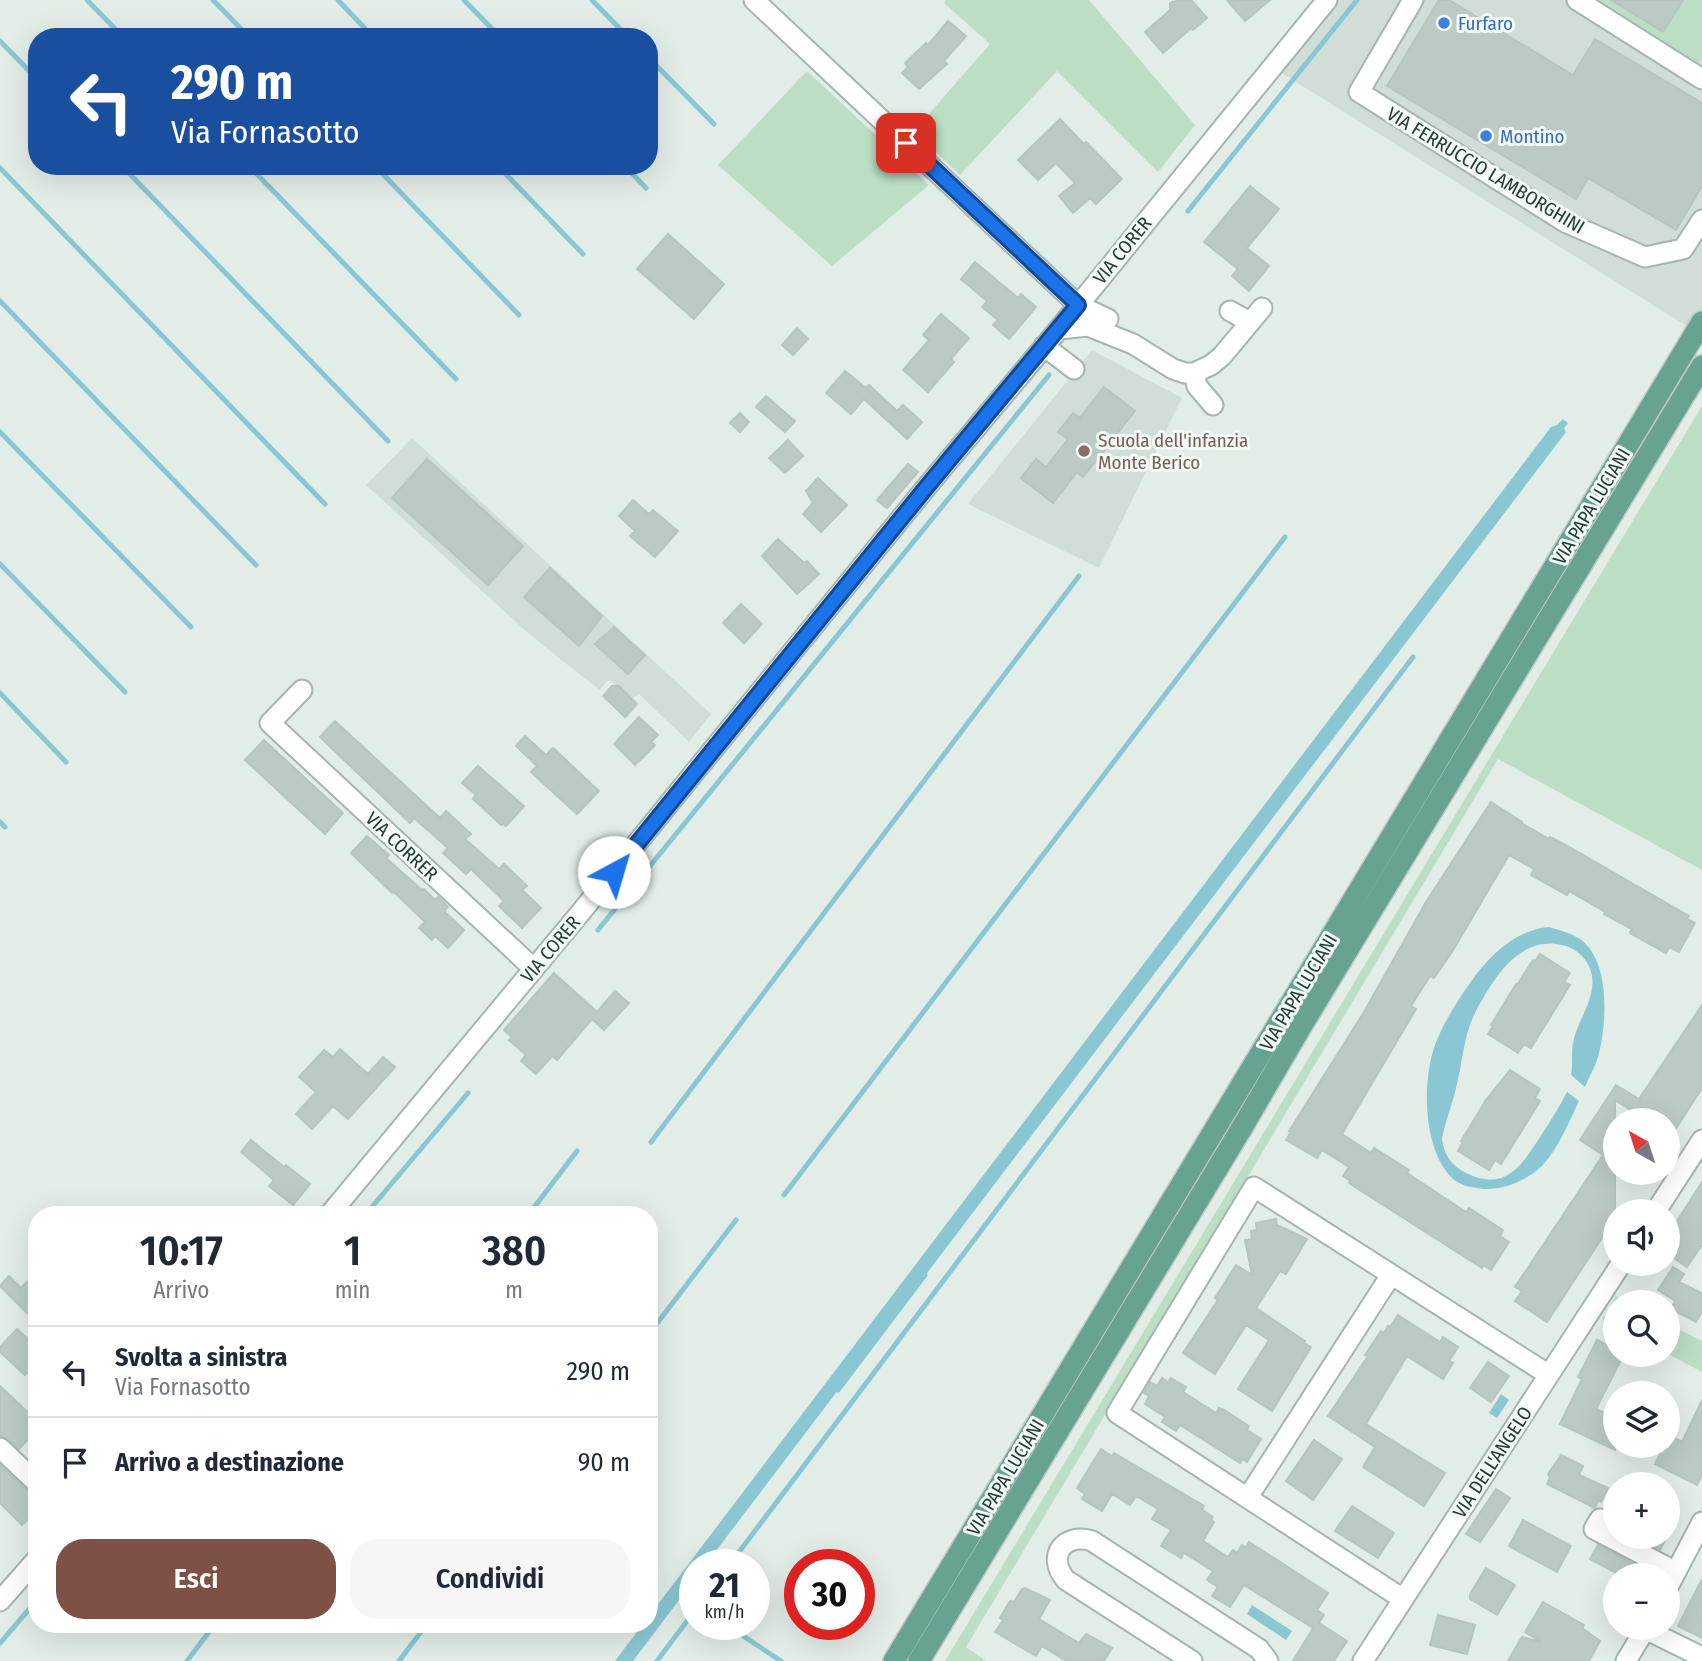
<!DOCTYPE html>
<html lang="it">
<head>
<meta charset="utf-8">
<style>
  :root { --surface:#fff; --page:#f6f6f7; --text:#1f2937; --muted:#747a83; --line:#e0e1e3; --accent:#7e5147 }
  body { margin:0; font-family:"Fira Sans Condensed",sans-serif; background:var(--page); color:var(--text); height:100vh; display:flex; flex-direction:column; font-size:26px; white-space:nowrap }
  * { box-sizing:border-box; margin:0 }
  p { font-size:23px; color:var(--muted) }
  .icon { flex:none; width:38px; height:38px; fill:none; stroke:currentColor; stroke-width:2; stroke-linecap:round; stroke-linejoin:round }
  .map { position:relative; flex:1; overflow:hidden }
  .sheet { position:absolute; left:28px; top:1206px; width:630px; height:427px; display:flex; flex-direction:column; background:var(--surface); border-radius:28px; box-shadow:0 7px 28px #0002 }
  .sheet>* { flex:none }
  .hud { position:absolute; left:28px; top:28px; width:630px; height:147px; border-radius:28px; box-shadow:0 7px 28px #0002; background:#1a4fa0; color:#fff; overflow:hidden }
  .needle { width:46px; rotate:321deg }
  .controls { position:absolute; left:1603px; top:1108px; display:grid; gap:14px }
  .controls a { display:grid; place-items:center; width:77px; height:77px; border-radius:50%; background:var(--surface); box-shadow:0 7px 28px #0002; font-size:35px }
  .speed { position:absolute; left:679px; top:1549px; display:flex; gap:14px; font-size:35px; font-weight:700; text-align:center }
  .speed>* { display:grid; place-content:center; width:91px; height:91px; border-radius:50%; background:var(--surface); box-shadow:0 7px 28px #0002; line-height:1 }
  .speed small { font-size:18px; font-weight:400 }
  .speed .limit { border:10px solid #d22; background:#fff; color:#111 }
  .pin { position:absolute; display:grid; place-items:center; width:60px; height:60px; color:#fff; margin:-30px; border-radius:14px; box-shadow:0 4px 10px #0006 }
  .me { position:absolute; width:77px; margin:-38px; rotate:39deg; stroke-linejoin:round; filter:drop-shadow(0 0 5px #0008) }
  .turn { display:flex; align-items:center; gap:24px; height:147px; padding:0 28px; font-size:32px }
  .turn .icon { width:91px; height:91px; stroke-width:2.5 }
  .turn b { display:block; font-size:49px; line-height:60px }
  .eta { display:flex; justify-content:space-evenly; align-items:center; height:119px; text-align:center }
  .eta b { font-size:42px; font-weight:600; line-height:49px }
  .cta { display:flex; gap:14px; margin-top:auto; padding:14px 28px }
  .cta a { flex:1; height:80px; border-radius:28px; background:var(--accent); color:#fff; font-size:28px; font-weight:600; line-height:80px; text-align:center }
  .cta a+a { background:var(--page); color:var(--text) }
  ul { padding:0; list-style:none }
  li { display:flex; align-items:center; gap:21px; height:91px; padding:0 28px; border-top:2px solid var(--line) }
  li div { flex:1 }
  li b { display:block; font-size:26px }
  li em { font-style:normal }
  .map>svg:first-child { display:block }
  .built { fill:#d1ddd7 }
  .green { fill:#bbdec5 }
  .water { fill:#8bc7d2 }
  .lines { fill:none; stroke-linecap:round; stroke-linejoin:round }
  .stream { stroke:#8bc7d2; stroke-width:5 }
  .building { fill:#bbcac4; stroke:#b5c6bf; stroke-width:2 }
  .minor-casing { stroke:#a5b5af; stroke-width:23 }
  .major-casing { stroke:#c1c9c7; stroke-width:24 }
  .minor { stroke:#fff; stroke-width:19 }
  .major { stroke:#67a293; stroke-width:21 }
  .route-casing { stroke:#114b97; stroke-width:18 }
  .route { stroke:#1a73e8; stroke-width:12 }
  .shop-dot { fill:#3f7fe0; stroke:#f3f9f6; stroke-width:2.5 }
  .education-dot { fill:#8d6e63; stroke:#f3f9f6; stroke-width:2.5 }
  .labels { text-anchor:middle; stroke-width:6; stroke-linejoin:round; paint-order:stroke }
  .shop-label { font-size:19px; fill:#366cbe; stroke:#f3f9f6; text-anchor:start }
  .street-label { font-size:19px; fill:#223e37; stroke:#f3f9f6 }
  .education-label { font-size:19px; fill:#785e54; stroke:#f3f9f6; text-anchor:start }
</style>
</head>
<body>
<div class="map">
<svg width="1702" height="1661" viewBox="0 0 1702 1661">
  <rect width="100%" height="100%" fill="#e3ede8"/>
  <path class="built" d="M1327 0H1702V322L1696 332 1272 67Z
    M1092 350 1182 398 1099 568 968 504Z
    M412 438 711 714 689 742 639 694 632 699 611 681H607L600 690 564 662 528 633 366 485Z"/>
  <path class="green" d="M946 0H1089L1195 125 1158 172 1057 71 960 175 914 131 990 44 944 3Z
    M1593 0H1611L1663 32 1683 0H1702V57L1698 64Z
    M807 71 929 185 832 266 718 165Z
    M1702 406V870L1498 759 966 1647 986 1661H945Z
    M1616 1296 1625 1302H1615V1327L1602 1320Z
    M1668 1324 1702 1341V1372L1668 1354Z"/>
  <path class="water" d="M1563 419 1568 423 1564 428 1566 432 706 1564H695V1579L633 1661H615L643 1624H649V1616L1551 427 1557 425Z
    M1549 927C1559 930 1571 933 1580 939 1611 961 1607 1024 1598 1057 1595 1067 1589 1077 1585 1087L1571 1075C1573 1065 1571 1054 1573 1043 1577 1020 1598 997 1591 972 1588 960 1578 950 1566 946 1522 932 1494 977 1476 1011 1463 1036 1463 1062 1456 1088 1452 1105 1445 1122 1442 1139 1444 1155 1452 1166 1466 1173 1507 1193 1523 1163 1542 1134 1551 1120 1560 1106 1567 1092L1579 1101C1569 1122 1558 1149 1542 1166 1527 1180 1505 1190 1484 1189 1474 1188 1462 1186 1454 1180 1423 1152 1422 1085 1434 1048 1442 1025 1456 1003 1470 983 1489 956 1515 930 1549 927Z
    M1501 1394 1509 1400 1497 1418 1489 1413Z
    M1252 1605 1292 1631 1286 1640 1247 1614Z"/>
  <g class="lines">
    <path class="stream" d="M87 0 123 37
      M213 0 249 37
      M338 0 373 37
      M464 0 500 37
      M592 0 628 37
      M0 41 37 79
      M649 58 714 124
      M122 166 388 441
      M249 166 456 379
      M375 166 519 315
      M498 166 583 254
      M625 166 646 188
      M0 168 325 504
      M1188 211 1357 0
      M0 301 256 565
      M0 432 191 627
      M0 564 125 692
      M0 693 66 762
      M0 822 5 827
      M598 930 1049 375
      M651 1142 1079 576
      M784 1195 1285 537
      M366 1214 468 1093
      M529 1214 577 1151
      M649 1334 736 1220
      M838 1390 925 1275
      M730 1564 1413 657
      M725 1624 781 1661
      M0 1643 37 1600
      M187 1661 215 1624
      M399 1661 427 1624
      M657 1661 687 1621"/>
  </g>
  <path class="building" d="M1179 0H1191L1207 18 1193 30 1191 28 1163 53 1145 32 1170 10V3Z
    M1227 0H1270L1245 21Z
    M1439 0H1449L1573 75 1595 39 1702 103V186L1676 230 1588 178 1576 199 1387 86Z
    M1611 0H1683L1663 32Z
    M948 21 966 36 944 61 947 64 919 89 902 73 908 67 905 63 926 43 928 45Z
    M1060 119 1084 144 1086 142 1122 179 1096 204 1090 198 1073 213 1059 196 1075 183 1056 163 1038 180 1018 160Z
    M1250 186 1279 209 1247 248 1269 266 1249 291 1232 276 1238 269 1204 242Z
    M668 234 724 284 694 319 637 269Z
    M975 262 1018 298 1021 294 1036 307 1009 339 993 325 998 320 982 307 987 301 961 279Z
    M941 314 969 338 951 359 954 362 928 392 903 370 929 340 923 335Z
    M797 328 808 339 793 355 782 345Z
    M845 371 866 388 869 385 897 411 903 405 922 422 907 439 864 399 851 414 826 393Z
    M1104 387 1135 411 1083 477 1077 472 1053 503 1021 478 1036 459 1046 467 1068 439 1058 432 1073 413 1080 418Z
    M766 396 795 421 785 432 756 407Z
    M740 413 749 422 740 432 730 423Z
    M788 440 803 456 785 473 769 458Z
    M427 459 523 546 488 585 392 498Z
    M908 464 918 472 887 508 877 500Z
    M818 478 847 505 821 532 803 514 813 503 806 491Z
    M633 500 649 514 653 510 678 531 655 557 630 536 635 531 619 516Z
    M778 539 804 563 807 561 819 574 797 594 762 556Z
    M550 568 602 616 579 646 524 597Z
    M741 604 762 624 744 643 723 623Z
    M614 627 645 655 628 674 595 644Z
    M612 686H619L637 704 625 717 603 696Z
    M639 717 658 735 651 742 655 745 635 765 614 744Z
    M335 721 440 818 446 811 471 834 465 839 499 869 504 864 527 886 522 890 541 908 522 928 499 906 504 901 471 869 466 874 443 853 448 848 414 818 410 823 320 737Z
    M525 736 546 755 553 748 599 791 577 814 531 772 537 766 516 746Z
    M264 740 343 813 325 834 245 760Z
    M478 766 524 806 506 826 503 824 501 825 473 799 476 795 462 783Z
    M1491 802 1522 822 1521 823 1549 839 1550 837 1562 843 1689 916 1687 919 1695 923 1679 952 1669 947 1666 953 1630 933 1632 929 1604 914 1605 912 1569 891 1567 895 1531 875 1534 869 1509 855 1452 952 1434 978 1430 976 1411 1006 1416 1009 1342 1134 1371 1153 1374 1148 1409 1170 1407 1173 1466 1212 1469 1208 1503 1230 1500 1236 1509 1242 1491 1270 1483 1265 1482 1268 1349 1183 1351 1181 1343 1176 1349 1167 1322 1150 1317 1158 1286 1140 1291 1132 1289 1131 1364 1012 1426 902Z
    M367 836 389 855 386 858 422 890 424 889 435 900 438 897 448 907 444 911 464 930 448 948 435 936 432 940 419 928 425 922 394 892 392 893 351 853Z
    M1540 954 1570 973 1564 982 1570 985 1531 1048 1524 1044 1518 1053 1488 1034 1493 1026 1491 1025 1516 984 1517 985 1533 960 1535 961Z
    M554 973 597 1012 615 991 629 1003 604 1030 592 1019 557 1060 552 1056 536 1074 521 1061 526 1055 509 1040 512 1037 504 1030Z
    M1702 1005V1088L1668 1141V1120H1646L1615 1100V1218L1547 1322 1515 1301 1522 1291 1515 1287 1603 1155 1580 1140 1616 1085 1639 1099Z
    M340 1049 368 1074 383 1057 395 1067 348 1119 333 1106 312 1129 296 1114 316 1092 299 1077 324 1050 333 1057Z
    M1510 1070 1540 1089 1535 1098 1540 1101 1501 1164 1495 1160 1489 1170 1458 1151 1463 1142 1461 1141 1486 1100Z
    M251 1140 284 1167 286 1165 310 1184 293 1205 269 1186 274 1180 241 1152Z
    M1702 1182V1245L1687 1267 1668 1254V1235Z
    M1276 1219 1277 1225 1307 1239 1286 1274 1280 1271 1256 1308 1305 1341 1304 1343 1311 1347 1272 1411 1238 1389 1269 1340 1246 1325 1215 1374 1183 1353 1218 1300 1215 1298 1236 1265 1252 1275 1245 1240 1252 1239 1251 1231 1257 1230 1256 1223Z
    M1673 1267 1684 1274 1679 1282 1702 1293V1311L1696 1322 1671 1309 1675 1301 1658 1290Z
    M37 1272V1323L0 1286 9 1276 21 1288Z
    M1398 1315 1440 1342 1443 1337 1458 1347 1449 1361 1453 1363 1443 1379 1407 1356 1366 1424 1445 1473 1424 1506 1363 1467 1375 1447 1328 1416 1368 1356 1365 1355 1381 1331 1384 1333 1388 1326 1390 1327Z
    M17 1329 37 1347V1363L25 1375 0 1352V1347Z
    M1597 1340 1615 1349V1354H1624L1596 1409 1615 1418V1450L1560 1424 1582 1379 1578 1377Z
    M1488 1362 1509 1376 1491 1402 1470 1388Z
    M1162 1378 1168 1382 1171 1378 1186 1387 1183 1392 1216 1413 1219 1408 1224 1410 1249 1426 1247 1430 1261 1439 1247 1462 1243 1459 1240 1463 1180 1425 1176 1431 1162 1422 1165 1417 1145 1404 1149 1396 1144 1393 1150 1382 1157 1386Z
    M0 1386 37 1421V1445L29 1438 19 1449 8 1439 0 1436Z
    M1702 1400V1475L1697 1485 1655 1464 1664 1446H1668L1669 1435 1682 1442Z
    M1314 1440 1342 1459 1313 1500 1286 1481Z
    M1101 1449 1112 1456 1114 1453 1204 1506 1202 1510 1213 1517 1211 1520 1214 1522 1203 1541 1228 1557 1233 1550 1237 1553 1242 1545 1246 1548 1249 1542 1328 1593 1317 1610 1324 1615 1319 1623 1347 1641 1334 1661H1293L1313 1628 1244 1585 1230 1607 1212 1596 1218 1587 1207 1580 1213 1571 1184 1553 1181 1558 1161 1546 1171 1530 1152 1519 1158 1509 1136 1496 1130 1505 1112 1494 1102 1511 1082 1499 1085 1494 1077 1488Z
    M1561 1455 1583 1466 1579 1475 1608 1488 1601 1502 1598 1500 1595 1508 1547 1484 1550 1478 1548 1474Z
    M0 1465 29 1492 37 1495V1510L22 1525 0 1503Z
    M1496 1489 1510 1498 1480 1542 1466 1534Z
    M1352 1506 1394 1533 1378 1558 1335 1531Z
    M1523 1520 1571 1546 1557 1572 1509 1546Z
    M1635 1536H1667L1660 1550Z
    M1598 1545 1649 1572 1647 1575H1620L1590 1559Z
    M1486 1568 1515 1585 1497 1615 1470 1599V1594Z
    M1702 1579V1638L1678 1626Z
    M1025 1588 1050 1600 1039 1619 1079 1643 1086 1634 1112 1648 1104 1661H1066L1042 1646 1036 1656 995 1632 1003 1620 1000 1618 1010 1601 1014 1602 1022 1589Z
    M1543 1602 1584 1625 1582 1628 1600 1641 1589 1661H1508L1522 1637 1541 1642 1525 1632Z
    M1438 1615 1475 1625 1467 1654 1430 1645Z"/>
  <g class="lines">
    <defs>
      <path id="minor" d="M754 0 1078 305 1108 319
        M1413 0 1359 92 1565 222 1645 257 1683 249 1702 220
        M1577 0 1702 79
        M1230 311 1250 322
        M1059 329 1088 326 1133 344 1173 369 1185 373H1194L1211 365 1222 356 1262 308
        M1044 346 1074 369
        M1194 373 1197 386 1213 405
        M302 690 270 723 534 969
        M1656 1211 1702 1140
        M330 1214 581 912 929 484 1059 329 1327 0
        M0 1448 37 1483
        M1248 1497 1391 1275
        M1600 1519 1594 1529 1676 1572
        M1668 1587 1702 1522
        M1403 1599 1117 1413 1254 1187 1549 1375
        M0 1601 37 1559
        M1645 1629 1702 1657
        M1192 1661 1066 1580C1046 1557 1063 1532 1092 1541L1259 1649 1268 1661
        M1363 1661 1621 1264
        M1626 1661 1646 1628"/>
      <path id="major" d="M894 1661 1702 322
        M919 1661 1243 1126 1302 1025 1702 366"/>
    </defs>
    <use href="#minor" class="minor-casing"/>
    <use href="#major" class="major-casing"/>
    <use href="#minor" class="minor"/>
    <use href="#major" class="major"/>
  </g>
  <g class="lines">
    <defs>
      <path id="route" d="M614 872 929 484 1078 305 906 143"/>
    </defs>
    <use href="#route" class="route-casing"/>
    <use href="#route" class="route"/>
  </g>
  <g class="shop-dot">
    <circle cx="1444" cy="23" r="7"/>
    <circle cx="1486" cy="136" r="7"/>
  </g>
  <circle class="education-dot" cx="1084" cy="451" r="7"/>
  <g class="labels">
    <g class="shop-label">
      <text x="1458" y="30">Furfaro</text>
      <text x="1500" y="143">Montino</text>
    </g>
    <g class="street-label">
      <text transform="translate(1486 170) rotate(31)" y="7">VIA FERRUCCIO LAMBORGHINI</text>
      <text transform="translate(1122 250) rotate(-51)" y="7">VIA CORER</text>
      <text transform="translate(1591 506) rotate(-59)" y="7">VIA PAPA LUCIANI</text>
      <text transform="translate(402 846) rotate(43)" y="7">VIA CORRER</text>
      <text transform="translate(550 949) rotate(-50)" y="7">VIA CORER</text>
      <text transform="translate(1298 992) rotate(-59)" y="7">VIA PAPA LUCIANI</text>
      <text transform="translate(1492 1462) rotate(-57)" y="7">VIA DELL'ANGELO</text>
      <text transform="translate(1005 1477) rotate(-59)" y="7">VIA PAPA LUCIANI</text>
    </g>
    <g class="education-label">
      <text x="1098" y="447">Scuola dell'infanzia<tspan x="1098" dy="22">Monte Berico</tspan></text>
    </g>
  </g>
</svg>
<div class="controls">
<a><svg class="needle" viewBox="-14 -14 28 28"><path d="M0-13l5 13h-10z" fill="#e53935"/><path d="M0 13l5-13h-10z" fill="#747a83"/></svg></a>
<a><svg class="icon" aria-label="sound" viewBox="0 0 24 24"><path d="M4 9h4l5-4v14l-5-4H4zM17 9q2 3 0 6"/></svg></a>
<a><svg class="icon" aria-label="search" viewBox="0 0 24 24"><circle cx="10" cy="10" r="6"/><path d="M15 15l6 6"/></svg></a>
<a><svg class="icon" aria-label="layers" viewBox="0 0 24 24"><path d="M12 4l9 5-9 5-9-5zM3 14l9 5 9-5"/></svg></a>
<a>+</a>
<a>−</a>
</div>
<div class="speed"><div>21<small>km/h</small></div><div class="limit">30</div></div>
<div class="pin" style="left:906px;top:143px;background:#d93025"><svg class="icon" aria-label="arrive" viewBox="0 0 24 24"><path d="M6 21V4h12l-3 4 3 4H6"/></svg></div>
<svg class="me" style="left:614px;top:872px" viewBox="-20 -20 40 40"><circle r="19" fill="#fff"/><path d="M0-13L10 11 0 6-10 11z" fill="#1a73e8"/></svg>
<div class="hud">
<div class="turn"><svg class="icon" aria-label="left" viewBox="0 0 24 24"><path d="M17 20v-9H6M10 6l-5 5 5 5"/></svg><div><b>290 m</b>Via Fornasotto</div></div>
</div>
<section class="sheet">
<div class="eta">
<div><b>10:17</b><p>Arrivo</p></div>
<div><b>1</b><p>min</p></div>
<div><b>380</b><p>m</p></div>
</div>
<ul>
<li><svg class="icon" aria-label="left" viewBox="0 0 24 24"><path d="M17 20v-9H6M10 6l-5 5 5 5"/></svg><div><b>Svolta a sinistra</b><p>Via Fornasotto</p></div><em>290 m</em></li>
<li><svg class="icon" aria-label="arrive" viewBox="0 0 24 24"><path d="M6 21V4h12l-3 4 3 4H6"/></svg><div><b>Arrivo a destinazione</b></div><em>90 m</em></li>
</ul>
<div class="cta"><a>Esci</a><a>Condividi</a></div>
</section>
</div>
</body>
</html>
